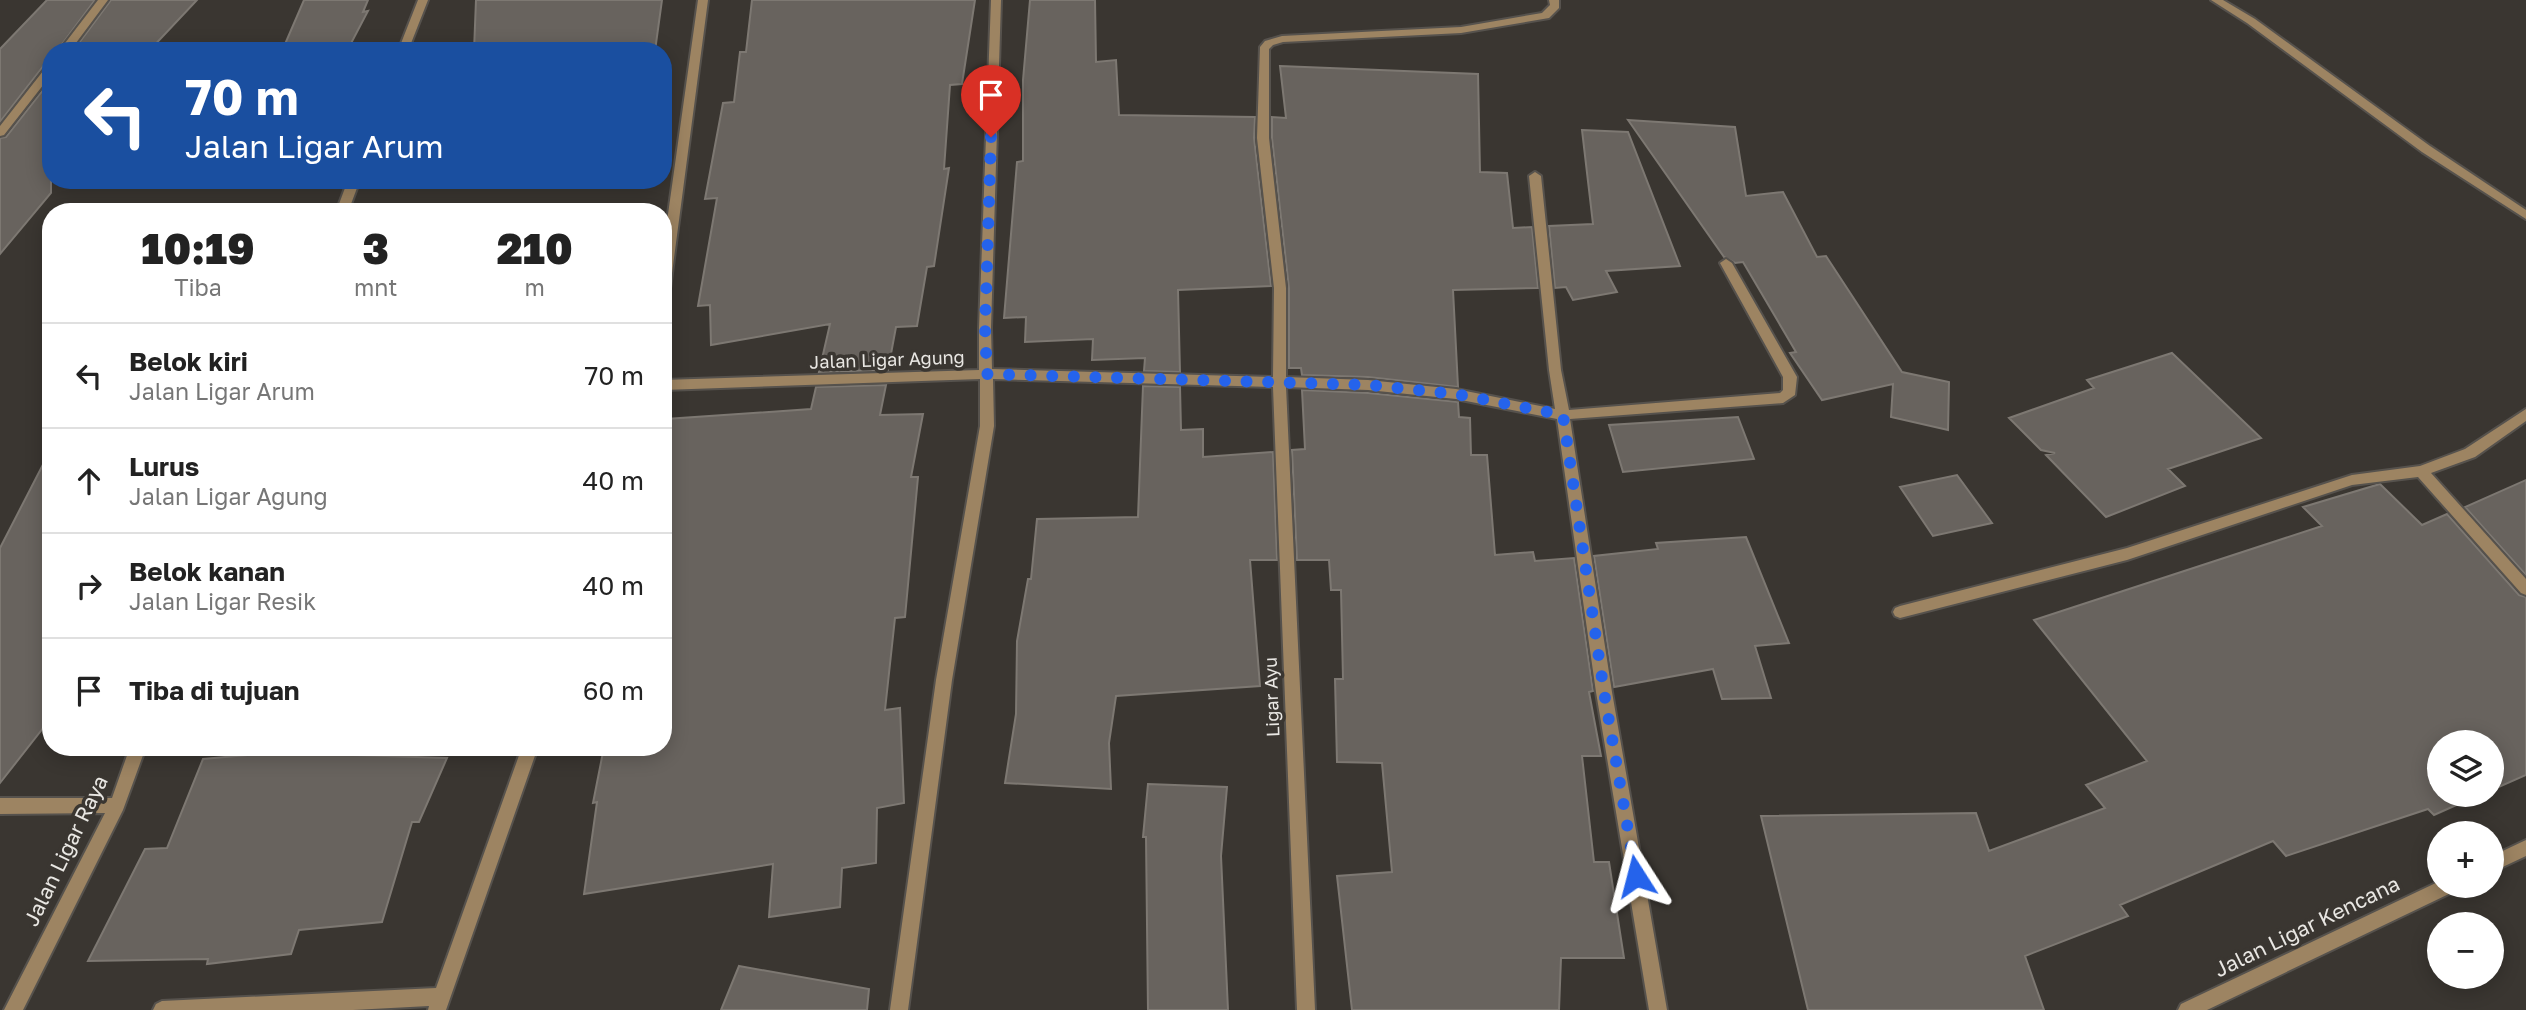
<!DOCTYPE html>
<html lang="id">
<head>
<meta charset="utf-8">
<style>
  :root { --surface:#fff; --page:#f2f2f2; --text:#222; --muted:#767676; --line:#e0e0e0 }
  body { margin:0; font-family:"Golos Text",sans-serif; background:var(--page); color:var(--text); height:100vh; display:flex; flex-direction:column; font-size:26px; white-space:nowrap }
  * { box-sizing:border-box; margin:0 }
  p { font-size:23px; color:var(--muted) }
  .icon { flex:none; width:38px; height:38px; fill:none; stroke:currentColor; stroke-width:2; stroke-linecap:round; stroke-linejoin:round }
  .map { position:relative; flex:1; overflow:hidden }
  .drawer { position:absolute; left:42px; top:203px; width:630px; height:553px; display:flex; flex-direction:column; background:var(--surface); border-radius:28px; box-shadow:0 4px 18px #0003 }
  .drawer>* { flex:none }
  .guide { position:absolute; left:42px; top:42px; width:630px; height:147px; border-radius:28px; box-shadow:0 4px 18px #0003; background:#1a4fa0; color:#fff; overflow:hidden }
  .fabs { position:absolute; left:2427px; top:730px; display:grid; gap:14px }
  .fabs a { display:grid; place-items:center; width:77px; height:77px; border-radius:50%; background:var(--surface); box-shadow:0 4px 18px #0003; font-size:35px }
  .pin { position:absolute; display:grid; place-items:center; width:60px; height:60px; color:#fff; margin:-72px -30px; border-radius:50% 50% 50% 0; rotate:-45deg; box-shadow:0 0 7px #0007 }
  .pin .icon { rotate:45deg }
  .me { position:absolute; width:77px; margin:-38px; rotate:351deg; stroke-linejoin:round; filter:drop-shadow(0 0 5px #0008) }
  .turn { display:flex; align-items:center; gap:24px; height:147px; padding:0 28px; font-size:32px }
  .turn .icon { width:91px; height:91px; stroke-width:2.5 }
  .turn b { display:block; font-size:49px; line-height:60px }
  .eta { display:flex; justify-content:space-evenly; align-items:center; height:119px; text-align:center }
  .eta b { font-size:42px; font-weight:800; line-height:49px }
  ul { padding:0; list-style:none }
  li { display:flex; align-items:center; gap:21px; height:105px; padding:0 28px; border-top:2px solid var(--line) }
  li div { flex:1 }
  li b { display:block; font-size:26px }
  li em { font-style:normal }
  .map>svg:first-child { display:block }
  .building { fill:#68635e; stroke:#7d7872; stroke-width:2 }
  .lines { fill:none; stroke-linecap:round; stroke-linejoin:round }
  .minor-casing { stroke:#56524d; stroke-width:4 }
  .minor { fill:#9d8462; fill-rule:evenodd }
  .route { stroke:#2563eb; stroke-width:12; stroke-dasharray:0 21.6 }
  .labels { text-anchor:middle; stroke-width:7; stroke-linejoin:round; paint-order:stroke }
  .street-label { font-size:18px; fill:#e9e7e3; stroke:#3a3631 }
  .near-street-label { font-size:21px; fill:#e9e7e3; stroke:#3a3631 }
</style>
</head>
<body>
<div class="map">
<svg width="2526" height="1010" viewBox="0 0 2526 1010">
  <rect width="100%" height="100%" fill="#3a3631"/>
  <path class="building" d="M47 0H95L57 51H51V63L45 64 0 122V49Z
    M111 0H197L149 51H73Z
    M304 0H368L363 12 368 11 347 51H282Z
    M476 0H662L655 51H474Z
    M752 0H975L962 84 950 85 944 169 949 168 934 266 927 267 917 326 896 327 888 370 819 372 830 324 711 345 710 305 698 306 717 198 705 199 723 103 734 102 740 52H746Z
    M1030 0H1095L1096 62 1116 60 1119 115 1255 117 1254 138 1271 286 1178 290 1180 372 1144 371 1145 358 1092 360 1093 339 1025 342 1026 317 1004 318 1017 162 1023 161V80Z
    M1280 66 1478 74 1480 172 1507 173 1513 228 1532 227 1538 288 1453 290 1458 387 1368 377 1302 375 1301 368H1289V288L1272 138V117L1286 118Z
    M51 80V193L0 254V138L6 137Z
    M1628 120 1735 127 1746 196 1783 192 1817 257 1826 256 1902 372 1949 382 1948 430 1891 417 1893 384 1822 400 1790 353 1796 352 1743 262 1735 263 1724 257Z
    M1582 130 1628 132 1680 266 1606 271 1617 292 1573 300 1566 287 1555 288 1549 226 1593 224Z
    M2172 353 2261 438 2168 469 2185 486 2106 517 2046 455 2055 453 2041 450 2009 418 2094 388 2087 380Z
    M886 385 880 415 923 414 911 477H918L905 617 895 618 885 710 900 708 904 803 877 808 876 863 842 868 840 907 769 917 773 864 584 894 597 802 593 803 604 747H663V436L666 419 811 409 816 387Z
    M1143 386 1180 387 1181 430 1203 429V457L1273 452 1277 560H1250L1260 686 1116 696 1109 743 1111 789 1005 783 1016 714 1017 641 1028 579H1031L1037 519 1138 517Z
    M1302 390 1368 393 1458 402 1459 417 1470 418 1471 455H1487L1495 555 1533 552 1535 561 1574 558 1593 691 1589 692 1601 756H1582L1594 862H1609L1624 958H1561L1559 1010H1352L1337 876 1392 872 1382 763 1337 762 1335 679H1343L1341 590H1331L1329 560H1297L1292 450 1305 449Z
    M1738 417 1754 459 1623 472 1609 425Z
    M51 449V718L0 783V548Z
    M1957 475 1992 523 1933 536 1900 487Z
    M2526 480V575L2465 507Z
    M2380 484 2422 525 2447 514 2519 595 2526 597V775L2492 790V742H2440V794H2481L2434 815 2428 809 2286 856 2273 841 2120 905 2128 916 2025 956 2044 1010H1808L1761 816 1976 813 1989 851 2105 808 2086 785 2147 761 2034 620 2322 526 2303 507Z
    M1746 537 1789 643 1755 646 1771 698 1722 699 1713 669 1614 687 1594 556 1658 549 1656 543Z
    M325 748 323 754 447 758 419 822H412L382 922 299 930 291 954 207 964 208 959 88 961 145 849 167 848 203 759Z
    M1148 784 1227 787 1221 856 1228 1010H1148L1146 837H1143Z
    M739 966 869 989 867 1010H721Z"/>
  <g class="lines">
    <defs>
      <path id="minor" d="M98 0H108L70 51H59Z
        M418 0H428L408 51H398Z
        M698 0H708L669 296 663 300V250Z
        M991 0H1001L991 328 992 369 1273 377 1274 288 1257 138 1260 47 1265 41 1282 36 1461 27 1542 13 1550 5 1549 0H1559V8L1549 18 1461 33 1283 42 1273 45 1269 49V138L1286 288V377L1368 380 1456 389 1555 409 1549 370 1529 176 1535 172 1541 176 1561 370 1569 410 1780 393 1783 390V377L1720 263 1726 259 1732 263 1797 377 1795 395 1783 403 1570 419 1612 692 1667 1010H1649L1596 692 1557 419 1456 399 1368 390 1286 387 1315 1010H1297L1273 387 993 379 994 426 952 680 908 1010H890L936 680 980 426V379L663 390V380L979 370V328Z
        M2211 0H2223L2255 19 2430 146 2526 210V219L2422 152 2247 23Z
        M51 65V75L4 135 0 136V126L47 66Z
        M348 180H360L348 212H336Z
        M2526 409V421L2475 457 2431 473 2526 579V595L2521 593 2418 477 2352 485 2127 560 1900 618 1895 616 1893 612 1895 608 1900 606 2127 548 2352 475 2420 466 2465 449Z
        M130 747H146L123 810 23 1010H4L105 813 0 814V798H112Z
        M522 747H538L446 1010H428L429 1006 353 1010H153L156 1004 162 1001 436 988Z
        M2526 840V856L2492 872V856Z
        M2440 881V886H2455L2453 892 2207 1010H2178L2181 1004Z"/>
    </defs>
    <use href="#minor" class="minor-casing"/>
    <use href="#minor" class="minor"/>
  </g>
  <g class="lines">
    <path class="route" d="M991 137 985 328 987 374 1368 385 1456 394 1563 415 1604 692 1636 876"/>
  </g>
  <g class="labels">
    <g class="street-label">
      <text transform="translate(887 360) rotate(-2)" y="6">Jalan Ligar Agung</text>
      <text transform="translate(1272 697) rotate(-92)" y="6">Ligar Ayu</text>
    </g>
    <g class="near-street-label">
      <text transform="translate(66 851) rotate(-64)" y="7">Jalan Ligar Raya</text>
      <text transform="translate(2307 927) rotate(-26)" y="7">Jalan Ligar Kencana</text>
    </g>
  </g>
</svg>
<div class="fabs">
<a><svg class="icon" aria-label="layers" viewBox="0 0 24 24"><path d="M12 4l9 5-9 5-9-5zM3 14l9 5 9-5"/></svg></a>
<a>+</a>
<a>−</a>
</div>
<div class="pin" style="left:991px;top:137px;background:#d93025"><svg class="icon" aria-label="arrive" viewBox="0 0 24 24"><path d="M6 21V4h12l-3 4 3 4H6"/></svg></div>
<svg class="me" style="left:1636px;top:876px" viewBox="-20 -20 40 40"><path d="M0-17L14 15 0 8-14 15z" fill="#2563eb" stroke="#fff" stroke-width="4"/></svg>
<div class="guide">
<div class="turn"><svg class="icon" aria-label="left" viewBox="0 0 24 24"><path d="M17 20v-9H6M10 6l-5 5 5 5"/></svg><div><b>70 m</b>Jalan Ligar Arum</div></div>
</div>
<section class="drawer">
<div class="eta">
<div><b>10:19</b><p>Tiba</p></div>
<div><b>3</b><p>mnt</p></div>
<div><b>210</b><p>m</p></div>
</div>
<ul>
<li><svg class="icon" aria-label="left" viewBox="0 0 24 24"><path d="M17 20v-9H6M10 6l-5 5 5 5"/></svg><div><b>Belok kiri</b><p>Jalan Ligar Arum</p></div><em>70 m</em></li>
<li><svg class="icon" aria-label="ahead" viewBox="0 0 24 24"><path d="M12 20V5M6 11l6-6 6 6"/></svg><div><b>Lurus</b><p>Jalan Ligar Agung</p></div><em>40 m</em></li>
<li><svg class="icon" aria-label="right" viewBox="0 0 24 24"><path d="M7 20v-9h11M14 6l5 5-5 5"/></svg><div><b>Belok kanan</b><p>Jalan Ligar Resik</p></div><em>40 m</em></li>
<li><svg class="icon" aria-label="arrive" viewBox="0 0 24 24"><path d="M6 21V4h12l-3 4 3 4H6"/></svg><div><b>Tiba di tujuan</b></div><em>60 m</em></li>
</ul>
</section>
</div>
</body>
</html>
